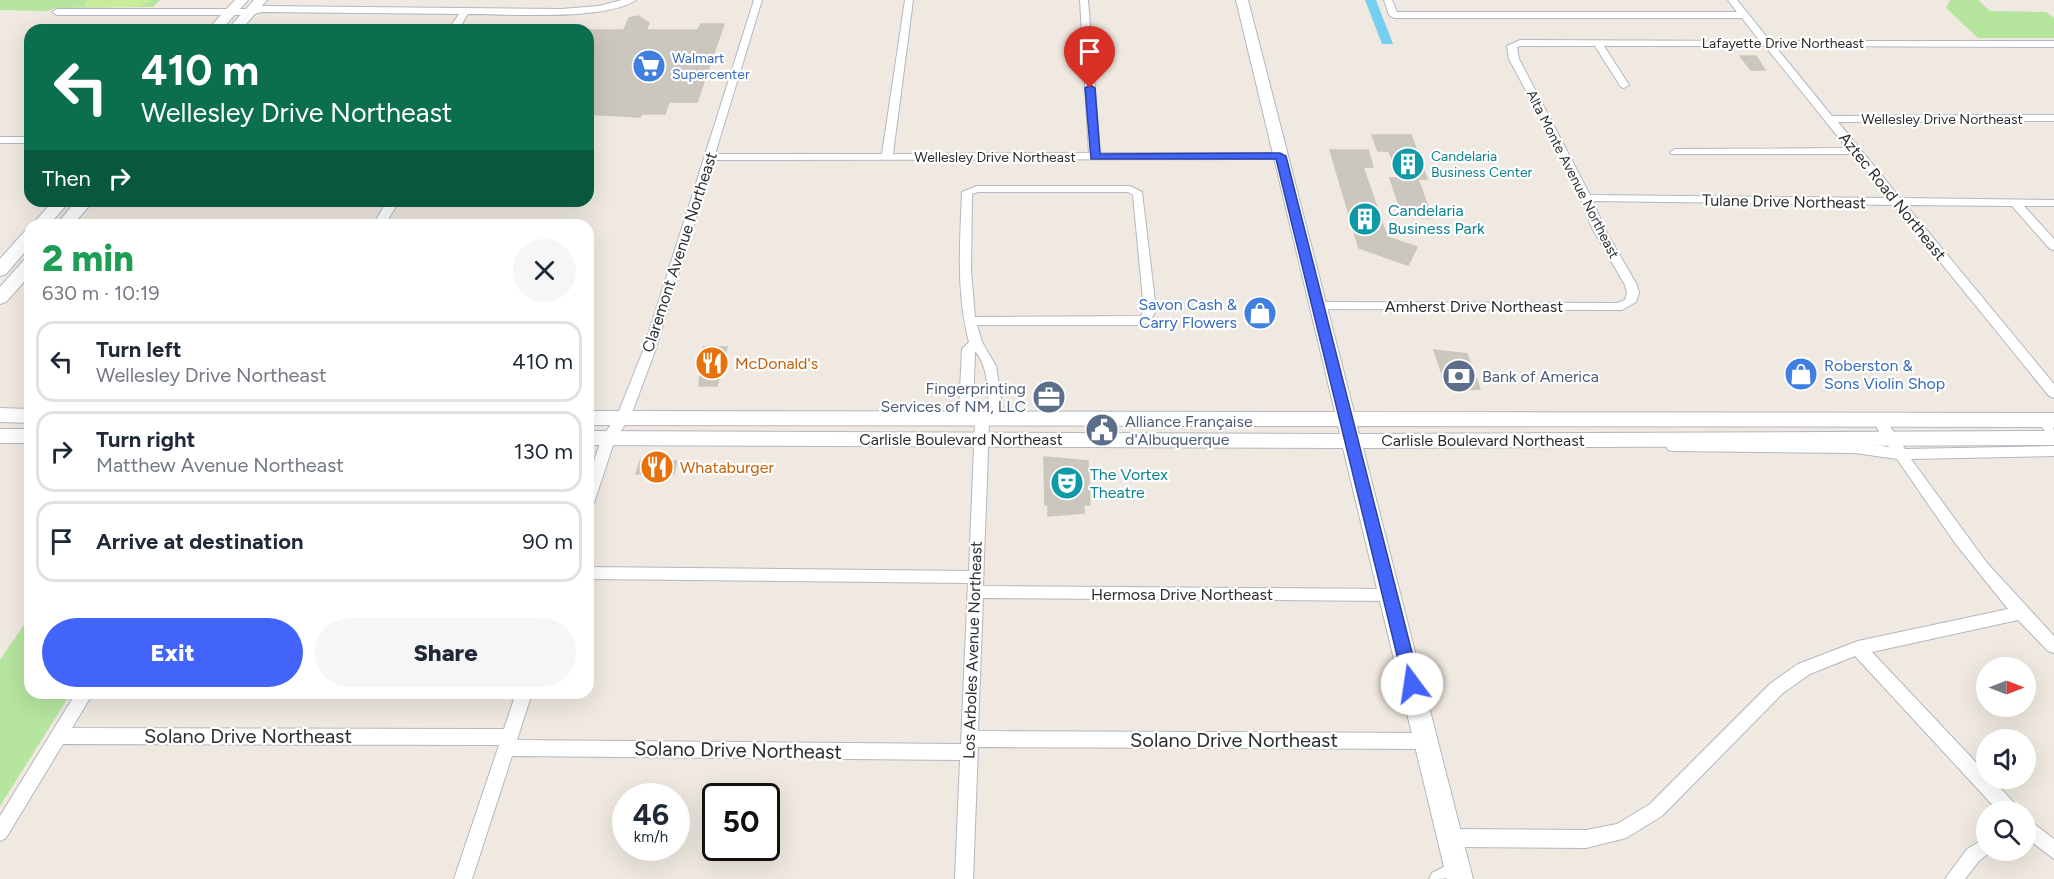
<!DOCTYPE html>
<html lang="en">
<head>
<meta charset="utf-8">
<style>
  :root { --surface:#fff; --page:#f6f6f7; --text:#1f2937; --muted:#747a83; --line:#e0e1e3; --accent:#4264fb }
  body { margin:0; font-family:Figtree,sans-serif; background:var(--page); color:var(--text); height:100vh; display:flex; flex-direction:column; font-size:22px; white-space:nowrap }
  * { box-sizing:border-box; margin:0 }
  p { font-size:20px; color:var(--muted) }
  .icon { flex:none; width:33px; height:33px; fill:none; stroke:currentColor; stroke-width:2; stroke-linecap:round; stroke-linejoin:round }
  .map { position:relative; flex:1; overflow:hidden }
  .details { position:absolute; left:24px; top:219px; width:570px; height:480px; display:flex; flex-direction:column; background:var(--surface); border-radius:18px; box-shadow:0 6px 24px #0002 }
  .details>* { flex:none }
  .top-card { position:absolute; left:24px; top:24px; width:570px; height:183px; border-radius:18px; box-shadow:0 6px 24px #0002; background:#0b6e4f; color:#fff; overflow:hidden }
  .needle { width:39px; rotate:90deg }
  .tools { position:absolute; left:1976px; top:657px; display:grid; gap:12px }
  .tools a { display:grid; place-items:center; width:60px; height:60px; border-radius:50%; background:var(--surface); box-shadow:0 6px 24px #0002; font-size:30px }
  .speed { position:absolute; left:612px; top:783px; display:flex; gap:12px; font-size:30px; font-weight:700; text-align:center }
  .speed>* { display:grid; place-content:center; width:78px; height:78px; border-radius:50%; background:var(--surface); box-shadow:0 6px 24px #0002; line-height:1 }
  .speed small { font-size:15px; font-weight:400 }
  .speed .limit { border:3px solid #111; border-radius:9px; background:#fff; color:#111 }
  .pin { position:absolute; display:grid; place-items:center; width:51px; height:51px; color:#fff; margin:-62px -26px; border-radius:50% 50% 50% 0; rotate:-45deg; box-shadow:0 0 6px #0007 }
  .pin .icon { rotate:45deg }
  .me { position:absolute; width:66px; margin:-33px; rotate:346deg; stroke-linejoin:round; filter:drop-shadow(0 0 4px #0008) }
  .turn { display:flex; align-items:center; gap:21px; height:126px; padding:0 18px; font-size:27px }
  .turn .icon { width:78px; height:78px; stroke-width:2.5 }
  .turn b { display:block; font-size:42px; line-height:51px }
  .then { display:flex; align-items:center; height:57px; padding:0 18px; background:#0003; gap:12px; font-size:22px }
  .round { display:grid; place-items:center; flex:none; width:63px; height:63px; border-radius:32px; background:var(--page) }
  .headline { display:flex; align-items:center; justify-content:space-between; height:102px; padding:0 18px }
  h1 { font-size:36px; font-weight:800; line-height:45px; color:#1e9e55 }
  .cta { display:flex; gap:12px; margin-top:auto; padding:12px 18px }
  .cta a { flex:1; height:69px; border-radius:36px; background:var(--accent); color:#fff; font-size:24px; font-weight:800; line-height:69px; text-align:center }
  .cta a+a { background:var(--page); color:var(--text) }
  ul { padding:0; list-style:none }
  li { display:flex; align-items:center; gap:18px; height:81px; margin:0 12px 9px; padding:0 6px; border:3px solid var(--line); border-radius:18px }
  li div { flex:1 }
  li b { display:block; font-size:22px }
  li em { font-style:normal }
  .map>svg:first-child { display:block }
  .green { fill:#b6e59e }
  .pitch { fill:#c9ec9a }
  .water { fill:#75cff0 }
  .building { fill:#cbc7bf; stroke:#cbc5ba; stroke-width:1.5 }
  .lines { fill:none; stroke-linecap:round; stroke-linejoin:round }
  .street-casing { stroke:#b4b7c1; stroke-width:2 }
  .secondary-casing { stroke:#b4b7c1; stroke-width:2 }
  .street { fill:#fff; fill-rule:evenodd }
  .secondary { fill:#fff; fill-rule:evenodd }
  .route { fill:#4264fb; stroke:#2b41a3; stroke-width:1.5 }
  .labels { text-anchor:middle; stroke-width:4.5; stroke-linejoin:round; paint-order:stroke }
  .far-street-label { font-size:14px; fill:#2e2e2e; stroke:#fff }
  .far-shop-label { font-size:14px; fill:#366cbe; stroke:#fff; text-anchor:start }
  .far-culture-label { font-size:14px; fill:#0d838f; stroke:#fff; text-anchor:start }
  .street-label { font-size:16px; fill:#2e2e2e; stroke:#fff }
  .culture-label { font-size:16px; fill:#0d838f; stroke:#fff; text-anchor:start }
  .shop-label { font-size:16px; fill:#366cbe; stroke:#fff; text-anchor:end }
  .food-label { font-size:16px; fill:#c56008; stroke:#fff; text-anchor:start }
  .service-label { font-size:16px; fill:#4e5e75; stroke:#fff; text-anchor:start }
  .near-street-label { font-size:20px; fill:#2e2e2e; stroke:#fff }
</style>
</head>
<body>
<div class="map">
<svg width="2054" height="879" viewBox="0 0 2054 879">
  <rect width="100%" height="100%" fill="#efe9e1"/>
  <path class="green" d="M0 0H160L153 7 57 8 47 11 0 10Z
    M1950 0H1978L1990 11 2046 12 2054 18V38H1978L1946 8Z
    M30 616V693H71L0 806V660Z"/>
  <path class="pitch" d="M88 0H151L139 7H83Z"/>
  <path class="water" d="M1365 0H1376L1393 44H1382Z"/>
  <path class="building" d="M638 16 649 23 646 30H698L701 24H724L697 102H669L665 114H642L640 117 588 114V30H624L629 18Z
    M1740 56H1756L1765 70H1751Z
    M1372 135H1411L1427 179H1418L1432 218 1403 217 1390 178H1399L1389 151H1378Z
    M1330 150H1368L1373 167H1363L1387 237 1417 247 1408 265 1359 248Z
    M703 347H727L717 386H699Z
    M1434 350 1467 354 1480 389 1457 390 1455 385 1446 386Z
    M1044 457 1088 461 1090 505H1084V513L1048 516V505H1045Z
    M640 461H677L674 474H636Z"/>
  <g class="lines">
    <defs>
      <path id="street" d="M622 0H636C606 21 507 14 468 14L458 30H448L459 14 262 12 250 15H57L52 12 57 9H250L262 6 561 9 599 6Z
        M754 0H762L715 154H882L905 0H913L893 154 1089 153 1080 0H1088L1100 153H1280L1285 156 1280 159 714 160 655 351 630 418 615 439 595 500 593 504 588 506V479L602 437 617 416 643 351Z
        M1384 0H1392L1397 12H1737L1728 0H1737L1770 41H2054V47L1775 46 1832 116 2054 115V121L1838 122 1900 198 2054 200V206H2024L2054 239V250L2050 249 2012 206 1906 205 2054 384V398L2049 396 1894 205 1593 201 1604 228 1637 285 1639 293 1636 302 1622 310 1313 309 1311 306 1313 303 1317 302 1617 303 1625 300 1627 293 1625 285 1592 228 1575 182 1509 59 1507 46 1520 40 1760 41 1742 18H1394L1389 15ZM1521 46H1595L1621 87 1624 88 1629 85 1604 46H1765L1847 148 1675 149 1670 152 1671 154H1853L1888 198 1590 195 1519 59 1517 47Z
        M0 137H30V143H0Z
        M977 186H1130L1142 192 1156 310 1150 322 1139 325H977L982 342 996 366 1003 411 989 423 983 586 1389 589 1394 590 1397 595 1394 600 1389 601 983 598 978 731 1426 733 1432 736 1434 741 1432 746 1426 749 978 747 973 879H955L960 760 512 756 472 879H454L499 745 63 744 6 838 0 841V816L76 693H93L72 728 504 729 516 693H532L517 740 961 744 968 583 588 579V567L969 571 975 423 959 411 962 349 969 342C956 293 960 243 962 192ZM978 192H1128L1133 195 1144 310 1141 316 975 317 971 271 972 194ZM975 351C988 366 988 390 989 409L982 414 973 409Z
        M387 201H399L385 225H373Z
        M1879 415 1884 417 1905 449 2054 446V456L1911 459 1987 563 2054 636V653L2048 651 2018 620 1872 652 1986 773V778H1991L2017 806 2019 812H1999L1855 656 1810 674 1783 693 1662 816 1626 838 1586 848 1450 847 1444 844 1441 838 1444 832 1450 829 1586 830 1617 824 1650 804 1771 683 1798 664 1858 641 2008 609 1955 543 1897 459 1855 453 1673 451 1668 450 1666 446 1668 442 1673 441 1855 443 1889 447 1872 420Z
        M2044 415C2054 419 2054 428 2054 438L2049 437 2037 420Z
        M2025 817 2054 839V859L2025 837Z
        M1986 838V850H1993L1979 861 1965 879H1945L1967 849Z
        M1457 860 1463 863 1466 869C1460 879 1442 879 1429 879L1432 873Z"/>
      <path id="secondary" d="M235 0H248L221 30H207Z
        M254 0H267L241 30H227Z
        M1236 0H1248L1354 412 2054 413V427L1357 426 1359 434 2054 431V445L1363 448 1473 879H1447L1343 448 588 445V431L1340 434 1338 426 588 425V411L1335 412Z
        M53 201H70L49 225H32Z
        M76 201H93L73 225H56Z
        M30 231V246L6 274 0 276V259L24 232Z
        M30 258V275L6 302 0 304V287L24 260Z
        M0 408 30 409V423L0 422Z
        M0 429H30V443H0Z"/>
    </defs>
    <use href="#street" class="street-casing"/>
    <use href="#secondary" class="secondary-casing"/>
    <use href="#street" class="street"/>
    <use href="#secondary" class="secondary"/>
  </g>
  <path class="route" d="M1090 85 1095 88 1100 154 1280 153 1286 156 1420 684 1417 689 1412 692 1406 689 1404 684 1276 159H1091L1085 88Z"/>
  <defs>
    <symbol id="supermarket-disc" viewBox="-11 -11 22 22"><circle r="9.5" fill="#3f7fe0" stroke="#fff"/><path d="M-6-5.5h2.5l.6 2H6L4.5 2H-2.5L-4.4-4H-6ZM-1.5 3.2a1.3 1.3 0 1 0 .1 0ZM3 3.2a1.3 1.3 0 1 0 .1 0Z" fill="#fff"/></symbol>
    <symbol id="building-disc" viewBox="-11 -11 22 22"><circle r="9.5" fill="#0f9aa8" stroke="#fff"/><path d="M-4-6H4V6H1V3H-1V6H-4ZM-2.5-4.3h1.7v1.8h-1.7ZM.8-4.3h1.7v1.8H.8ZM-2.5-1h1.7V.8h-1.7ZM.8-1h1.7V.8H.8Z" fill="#fff"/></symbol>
    <symbol id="shop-disc" viewBox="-11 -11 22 22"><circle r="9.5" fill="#3f7fe0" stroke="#fff"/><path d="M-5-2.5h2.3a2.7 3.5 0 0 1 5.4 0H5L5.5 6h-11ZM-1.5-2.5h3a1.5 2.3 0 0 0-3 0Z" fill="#fff"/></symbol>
    <symbol id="restaurant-disc" viewBox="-11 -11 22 22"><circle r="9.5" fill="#e8710a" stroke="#fff"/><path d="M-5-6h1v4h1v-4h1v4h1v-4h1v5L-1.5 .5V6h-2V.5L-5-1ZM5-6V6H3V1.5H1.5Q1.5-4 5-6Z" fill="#fff"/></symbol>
    <symbol id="bank-disc" viewBox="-11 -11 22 22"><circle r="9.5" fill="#5c6f8a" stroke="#fff"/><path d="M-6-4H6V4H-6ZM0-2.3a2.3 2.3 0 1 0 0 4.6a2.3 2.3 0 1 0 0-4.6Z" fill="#fff"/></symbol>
    <symbol id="office-disc" viewBox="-11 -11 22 22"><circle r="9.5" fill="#5c6f8a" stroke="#fff"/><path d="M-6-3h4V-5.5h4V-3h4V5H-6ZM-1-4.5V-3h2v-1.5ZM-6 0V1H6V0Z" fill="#fff"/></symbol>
    <symbol id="civic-disc" viewBox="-11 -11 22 22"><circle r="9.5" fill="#5c6f8a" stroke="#fff"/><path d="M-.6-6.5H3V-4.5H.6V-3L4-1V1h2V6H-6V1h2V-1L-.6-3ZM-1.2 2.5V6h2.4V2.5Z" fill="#fff"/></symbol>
    <symbol id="theatre-disc" viewBox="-11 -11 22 22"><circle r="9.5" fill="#0f9aa8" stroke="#fff"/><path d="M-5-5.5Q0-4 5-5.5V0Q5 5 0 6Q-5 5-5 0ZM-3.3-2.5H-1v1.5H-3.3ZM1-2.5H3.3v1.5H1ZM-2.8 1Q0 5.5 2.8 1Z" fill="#fff"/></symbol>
  </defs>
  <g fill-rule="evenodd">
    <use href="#supermarket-disc" x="630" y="47" width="38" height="38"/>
    <use href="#building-disc" x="1389" y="145" width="38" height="38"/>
    <use href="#building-disc" x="1346" y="200" width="38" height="38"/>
    <use href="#shop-disc" x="1241" y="294" width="38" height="38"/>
    <use href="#restaurant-disc" x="693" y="344" width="38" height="38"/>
    <use href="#shop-disc" x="1782" y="355" width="38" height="38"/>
    <use href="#bank-disc" x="1440" y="357" width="38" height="38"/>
    <use href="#office-disc" x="1030" y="378" width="38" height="38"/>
    <use href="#civic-disc" x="1083" y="411" width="38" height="38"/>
    <use href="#restaurant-disc" x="638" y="448" width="38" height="38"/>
    <use href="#theatre-disc" x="1048" y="464" width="38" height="38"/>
  </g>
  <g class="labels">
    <g class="far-street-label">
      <text x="1783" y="48">Lafayette Drive Northeast</text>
      <text x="1942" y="124">Wellesley Drive Northeast</text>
      <text x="995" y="162">Wellesley Drive Northeast</text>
      <text transform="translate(1573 174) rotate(63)" y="5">Alta Monte Avenue Northeast</text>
    </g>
    <g class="far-shop-label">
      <text x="672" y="63">Walmart<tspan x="672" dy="16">Supercenter</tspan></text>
    </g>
    <g class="far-culture-label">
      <text x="1431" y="161">Candelaria<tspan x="1431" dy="16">Business Center</tspan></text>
    </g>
    <g class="street-label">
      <text transform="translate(1893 196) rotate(51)" y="6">Aztec Road Northeast</text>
      <text transform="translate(1784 201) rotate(1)" y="6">Tulane Drive Northeast</text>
      <text transform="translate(679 252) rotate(-72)" y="6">Claremont Avenue Northeast</text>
      <text x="1474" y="312">Amherst Drive Northeast</text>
      <text x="961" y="445">Carlisle Boulevard Northeast</text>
      <text x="1483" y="446">Carlisle Boulevard Northeast</text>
      <text x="1182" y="600">Hermosa Drive Northeast</text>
      <text transform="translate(972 650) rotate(-88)" y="6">Los Arboles Avenue Northeast</text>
    </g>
    <g class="culture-label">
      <text x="1388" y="216">Candelaria<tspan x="1388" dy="18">Business Park</tspan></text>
      <text x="1090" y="480">The Vortex<tspan x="1090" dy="18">Theatre</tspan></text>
    </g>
    <g class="shop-label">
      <text x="1237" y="310">Savon Cash &amp;<tspan x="1237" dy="18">Carry Flowers</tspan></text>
      <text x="1824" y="371" text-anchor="start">Roberston &amp;<tspan x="1824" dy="18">Sons Violin Shop</tspan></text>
    </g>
    <g class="food-label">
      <text x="735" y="369">McDonald's</text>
      <text x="680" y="473">Whataburger</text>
    </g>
    <g class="service-label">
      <text x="1482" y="382">Bank of America</text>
      <text x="1026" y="394" text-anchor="end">Fingerprinting<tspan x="1026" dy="18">Services of NM, LLC</tspan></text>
      <text x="1125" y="427">Alliance Française<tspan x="1125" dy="18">d'Albuquerque</tspan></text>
    </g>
    <g class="near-street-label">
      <text x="248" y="743">Solano Drive Northeast</text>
      <text x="1234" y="747">Solano Drive Northeast</text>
      <text transform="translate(738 750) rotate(1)" y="7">Solano Drive Northeast</text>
    </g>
  </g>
</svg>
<div class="tools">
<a><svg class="needle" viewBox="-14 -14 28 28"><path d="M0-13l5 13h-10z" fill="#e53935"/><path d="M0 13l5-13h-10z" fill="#747a83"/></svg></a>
<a><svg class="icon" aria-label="sound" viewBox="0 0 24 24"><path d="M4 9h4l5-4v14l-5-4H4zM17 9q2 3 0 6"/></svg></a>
<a><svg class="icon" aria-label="search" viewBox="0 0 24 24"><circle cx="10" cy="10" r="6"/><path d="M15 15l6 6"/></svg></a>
</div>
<div class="speed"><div>46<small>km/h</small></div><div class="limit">50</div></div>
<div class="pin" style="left:1090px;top:88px;background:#d93025"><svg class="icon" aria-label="arrive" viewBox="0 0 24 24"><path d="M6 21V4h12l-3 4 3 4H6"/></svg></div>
<svg class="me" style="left:1412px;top:684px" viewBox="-20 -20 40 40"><circle r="19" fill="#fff"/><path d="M0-13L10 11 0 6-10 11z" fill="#4264fb"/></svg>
<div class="top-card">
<div class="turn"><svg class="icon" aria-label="left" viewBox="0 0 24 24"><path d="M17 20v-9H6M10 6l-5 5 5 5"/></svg><div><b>410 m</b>Wellesley Drive Northeast</div></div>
<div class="then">Then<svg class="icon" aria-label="right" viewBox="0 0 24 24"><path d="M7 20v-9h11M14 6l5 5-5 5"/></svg></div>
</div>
<section class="details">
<div class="headline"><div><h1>2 min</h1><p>630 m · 10:19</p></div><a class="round"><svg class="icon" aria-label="close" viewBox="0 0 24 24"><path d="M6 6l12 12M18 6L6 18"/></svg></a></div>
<ul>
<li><svg class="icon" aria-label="left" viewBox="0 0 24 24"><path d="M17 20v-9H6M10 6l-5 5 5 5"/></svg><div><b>Turn left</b><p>Wellesley Drive Northeast</p></div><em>410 m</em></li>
<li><svg class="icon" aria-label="right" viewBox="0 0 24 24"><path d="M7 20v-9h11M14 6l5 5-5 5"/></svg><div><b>Turn right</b><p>Matthew Avenue Northeast</p></div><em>130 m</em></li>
<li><svg class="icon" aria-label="arrive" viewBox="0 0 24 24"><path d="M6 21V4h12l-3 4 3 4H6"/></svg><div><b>Arrive at destination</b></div><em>90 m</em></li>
</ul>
<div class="cta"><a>Exit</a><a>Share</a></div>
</section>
</div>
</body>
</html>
